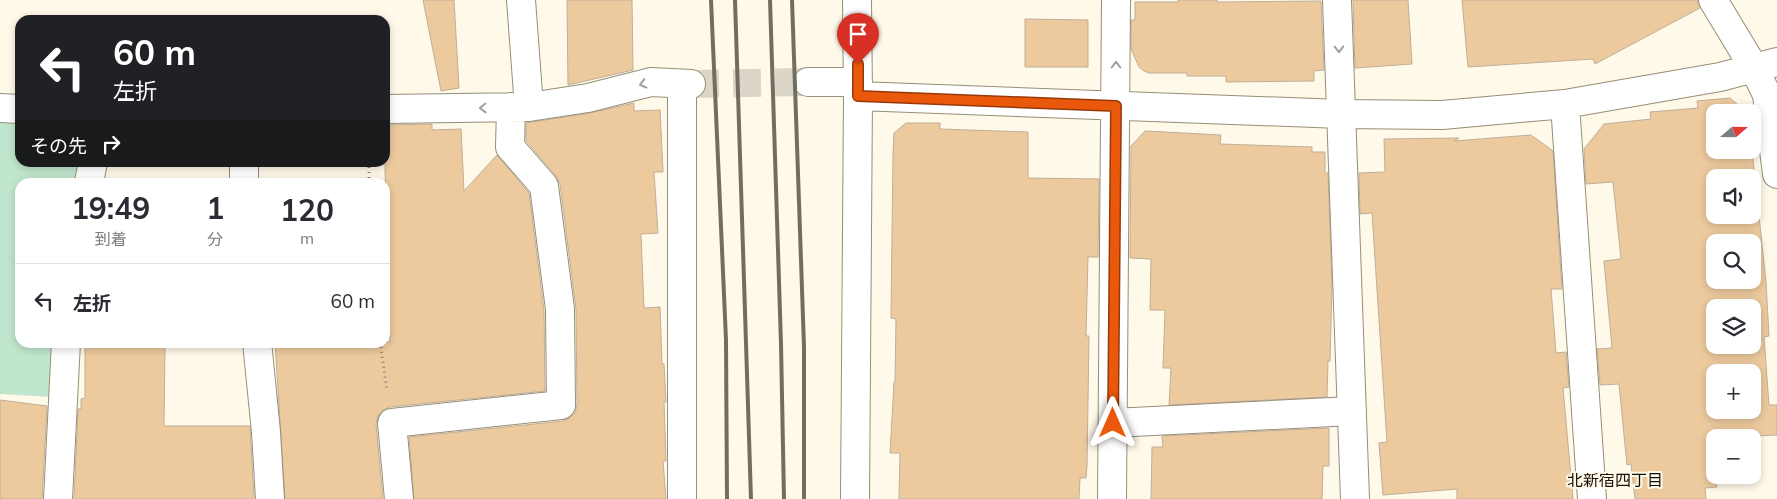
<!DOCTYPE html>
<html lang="ja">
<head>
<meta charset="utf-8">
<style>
  :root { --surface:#fff; --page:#f7f7f7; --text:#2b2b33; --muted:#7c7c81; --line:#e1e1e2 }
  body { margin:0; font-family:Mulish,"Noto Sans JP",sans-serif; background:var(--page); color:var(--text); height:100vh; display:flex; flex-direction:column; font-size:19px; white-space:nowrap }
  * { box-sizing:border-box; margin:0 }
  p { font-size:16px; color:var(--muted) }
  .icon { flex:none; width:28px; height:28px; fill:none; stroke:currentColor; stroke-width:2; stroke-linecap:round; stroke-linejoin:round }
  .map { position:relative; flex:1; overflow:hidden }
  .drawer { position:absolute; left:15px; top:178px; width:375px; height:170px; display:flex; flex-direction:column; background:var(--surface); border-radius:15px; box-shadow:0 2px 8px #0003 }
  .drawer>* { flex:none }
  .guide { position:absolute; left:15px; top:15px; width:375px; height:152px; border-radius:15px; box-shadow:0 2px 8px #0003; background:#202124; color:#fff; overflow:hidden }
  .needle { width:32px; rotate:70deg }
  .controls { position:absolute; left:1706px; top:104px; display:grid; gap:10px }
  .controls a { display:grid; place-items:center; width:55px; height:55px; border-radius:10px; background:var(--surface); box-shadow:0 2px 8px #0003; font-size:25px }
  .pin { position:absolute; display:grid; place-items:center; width:42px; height:42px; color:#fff; margin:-51px -21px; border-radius:50% 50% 50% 0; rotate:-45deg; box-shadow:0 0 5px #0007 }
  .pin .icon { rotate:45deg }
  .me { position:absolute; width:55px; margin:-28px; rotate:0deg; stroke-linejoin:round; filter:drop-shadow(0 0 4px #0008) }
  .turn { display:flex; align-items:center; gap:18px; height:105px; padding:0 15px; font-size:22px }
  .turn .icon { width:65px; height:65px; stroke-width:2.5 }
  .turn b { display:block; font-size:35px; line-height:42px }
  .then { display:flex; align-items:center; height:48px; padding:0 15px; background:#0003; gap:10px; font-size:19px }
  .eta { display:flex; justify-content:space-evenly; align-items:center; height:85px; text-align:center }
  .eta b { font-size:30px; font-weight:700; line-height:35px }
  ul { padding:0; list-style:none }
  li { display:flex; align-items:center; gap:15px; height:75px; padding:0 15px; border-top:1px solid var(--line) }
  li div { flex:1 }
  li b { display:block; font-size:19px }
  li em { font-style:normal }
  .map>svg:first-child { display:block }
  .green { fill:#c0e7ce }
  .building { fill:#edca9e; stroke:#bfae99; fill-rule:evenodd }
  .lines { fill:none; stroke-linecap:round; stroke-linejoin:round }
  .minor-tunnel { stroke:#dbd6c7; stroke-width:28; stroke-dasharray:28 14; stroke-linecap:butt }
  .minor-casing { stroke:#968e76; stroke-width:30 }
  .path { stroke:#8a8579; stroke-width:3; stroke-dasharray:1 4; stroke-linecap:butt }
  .minor { stroke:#fff; stroke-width:28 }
  .rail { stroke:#716d61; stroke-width:4 }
  .oneway { stroke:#a19f9c }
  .route-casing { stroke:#983908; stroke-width:12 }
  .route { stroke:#ea580c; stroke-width:9 }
  .labels { text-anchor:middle; stroke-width:4; stroke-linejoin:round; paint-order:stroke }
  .neighbourhood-label { font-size:16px; fill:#141008; stroke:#fef9e9 }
</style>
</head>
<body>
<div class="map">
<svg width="1777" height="499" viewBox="0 0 1777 499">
  <rect width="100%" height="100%" fill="#fef9e9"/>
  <path class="green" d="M0 121 20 124V162L80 163 76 182H20V342L55 343 52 397 0 394Z"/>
  <path class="building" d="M423 0H454L459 88 441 91Z
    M567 0H632L633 70 568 85Z
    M1178 0H1217V2L1321 1 1324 70 1314 71V81L1226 82V76H1187V73H1149L1144 71 1139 67 1131 49V20H1135V2H1178Z
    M1353 0H1408L1412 64 1355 68Z
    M1462 0H1697L1700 8 1595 64 1593 59 1468 67Z
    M1025 19 1088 20V67H1025Z
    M1730 98 1746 112H1715V150H1752L1766 282 1769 336 1764 337 1769 405H1777V435L1715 438 1713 439 1717 487 1705 488 1706 499H1635L1631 464 1627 465 1619 384 1600 385 1597 349 1612 348 1604 261 1621 259 1613 182 1586 184 1584 149 1604 124 1651 119 1650 112 1698 108 1697 101ZM1715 178H1752V215H1715ZM1715 242H1752V280H1715ZM1715 308H1752V345H1715ZM1715 372H1752V410H1715Z
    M634 103V111L660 110 663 172H654L658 233 641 234 644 308 660 307 662 364H664L666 402H664L666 461H663L666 499H414L409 437 563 421 569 418 575 413 577 405 576 309 560 184 556 176 526 141V123L590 113Z
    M906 123H940V129L1028 132V178L1099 179 1098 257H1088L1086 336H1089L1087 466 1086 478H1080L1079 499H899L900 453H890L894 382H895L896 319 891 318 893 154 894 133Z
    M432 124V130L461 129 464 191 497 155 529 193 544 310 545 391 390 407 383 410 378 416 376 424 383 499H285L275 342H390L387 283H385V242H389L385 173V125Z
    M1145 131 1221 135 1220 144 1312 147V152H1325V173H1328L1332 285 1330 361H1328L1327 397 1169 405 1171 368H1163L1165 310H1150L1151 259 1130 258 1131 146Z
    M1531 135 1553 151 1562 289H1551L1556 353 1566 352 1569 387 1563 388 1573 499H1457V489L1383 495 1379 443 1387 442 1372 213 1360 214 1359 173 1385 172 1384 139 1459 138 1454 141Z
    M85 346H165L164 426H250L254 499H74L78 409H81V399L85 398Z
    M0 400 47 406 42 499H0Z
    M1329 428V466H1323L1322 499H1151L1152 447H1163L1162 436Z"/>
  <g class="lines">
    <path class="minor-tunnel" d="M691 84 808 82"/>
    <defs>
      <path id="minor" d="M521 0 529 107
        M1337 0 1355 499
        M1713 0 1754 68 1767 95 1777 174
        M808 82H858
        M858 96 1341 114 1442 115 1565 104 1720 77 1777 62
        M1565 104 1592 499
        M0 108 20 109
        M385 109 529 107 588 98 651 82 691 84
        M244 162V182
        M89 182 93 162
        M257 342 266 432 270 499
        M1113 423 1352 411
        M58 499 66 342
        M399 499 392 423 561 405 560 309 544 186 510 147 511 107
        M682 499V84
        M855 499 858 96 857 0
        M1112 499 1116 0"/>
    </defs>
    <use href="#minor" class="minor-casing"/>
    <path class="path" d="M369 162V182
      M380 342 387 391"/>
    <use href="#minor" class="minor"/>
    <path class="rail" d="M711 0 726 340 727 499
      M735 0 751 499
      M770 0 781 344 784 499
      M792 0 804 347V499"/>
  </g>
  <defs><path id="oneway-chevron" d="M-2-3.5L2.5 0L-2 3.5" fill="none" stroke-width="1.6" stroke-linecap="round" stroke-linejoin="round" transform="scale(1.25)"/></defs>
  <g class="oneway">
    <use href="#oneway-chevron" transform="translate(1339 49) rotate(89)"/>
    <use href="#oneway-chevron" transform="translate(1116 65) rotate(-90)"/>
    <use href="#oneway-chevron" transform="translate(643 84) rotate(166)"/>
    <use href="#oneway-chevron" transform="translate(483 108) rotate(179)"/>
  </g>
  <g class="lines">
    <defs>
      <path id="route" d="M858 64V96L1116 106 1113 423"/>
    </defs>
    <use href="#route" class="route-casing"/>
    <use href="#route" class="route"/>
  </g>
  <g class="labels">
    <g class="neighbourhood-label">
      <text x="1615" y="486">北新宿四丁目</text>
    </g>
  </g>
</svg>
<div class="controls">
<a><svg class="needle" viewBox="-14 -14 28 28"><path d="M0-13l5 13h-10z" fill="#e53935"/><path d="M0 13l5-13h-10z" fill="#7c7c81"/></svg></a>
<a><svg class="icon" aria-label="sound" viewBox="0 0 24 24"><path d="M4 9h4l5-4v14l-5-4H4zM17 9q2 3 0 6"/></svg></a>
<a><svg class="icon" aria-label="search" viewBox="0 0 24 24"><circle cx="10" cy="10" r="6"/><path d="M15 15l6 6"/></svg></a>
<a><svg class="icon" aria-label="layers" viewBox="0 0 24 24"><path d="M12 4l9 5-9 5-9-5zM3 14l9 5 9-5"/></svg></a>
<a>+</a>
<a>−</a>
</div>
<div class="pin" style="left:858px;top:64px;background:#d93025"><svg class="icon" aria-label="arrive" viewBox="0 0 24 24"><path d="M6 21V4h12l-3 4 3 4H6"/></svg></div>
<svg class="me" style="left:1113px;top:423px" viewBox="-20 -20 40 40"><path d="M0-17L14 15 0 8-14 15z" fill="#ea580c" stroke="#fff" stroke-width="4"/></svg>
<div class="guide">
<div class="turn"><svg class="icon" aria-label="left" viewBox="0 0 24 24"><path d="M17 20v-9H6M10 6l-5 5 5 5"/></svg><div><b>60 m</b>左折</div></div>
<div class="then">その先<svg class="icon" aria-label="right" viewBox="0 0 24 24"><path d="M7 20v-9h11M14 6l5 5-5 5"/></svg></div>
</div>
<section class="drawer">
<div class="eta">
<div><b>19:49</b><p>到着</p></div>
<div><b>1</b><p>分</p></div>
<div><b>120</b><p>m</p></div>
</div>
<ul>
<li><svg class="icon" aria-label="left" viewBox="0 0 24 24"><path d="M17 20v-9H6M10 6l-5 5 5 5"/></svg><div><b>左折</b></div><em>60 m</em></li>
</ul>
</section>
</div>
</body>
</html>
